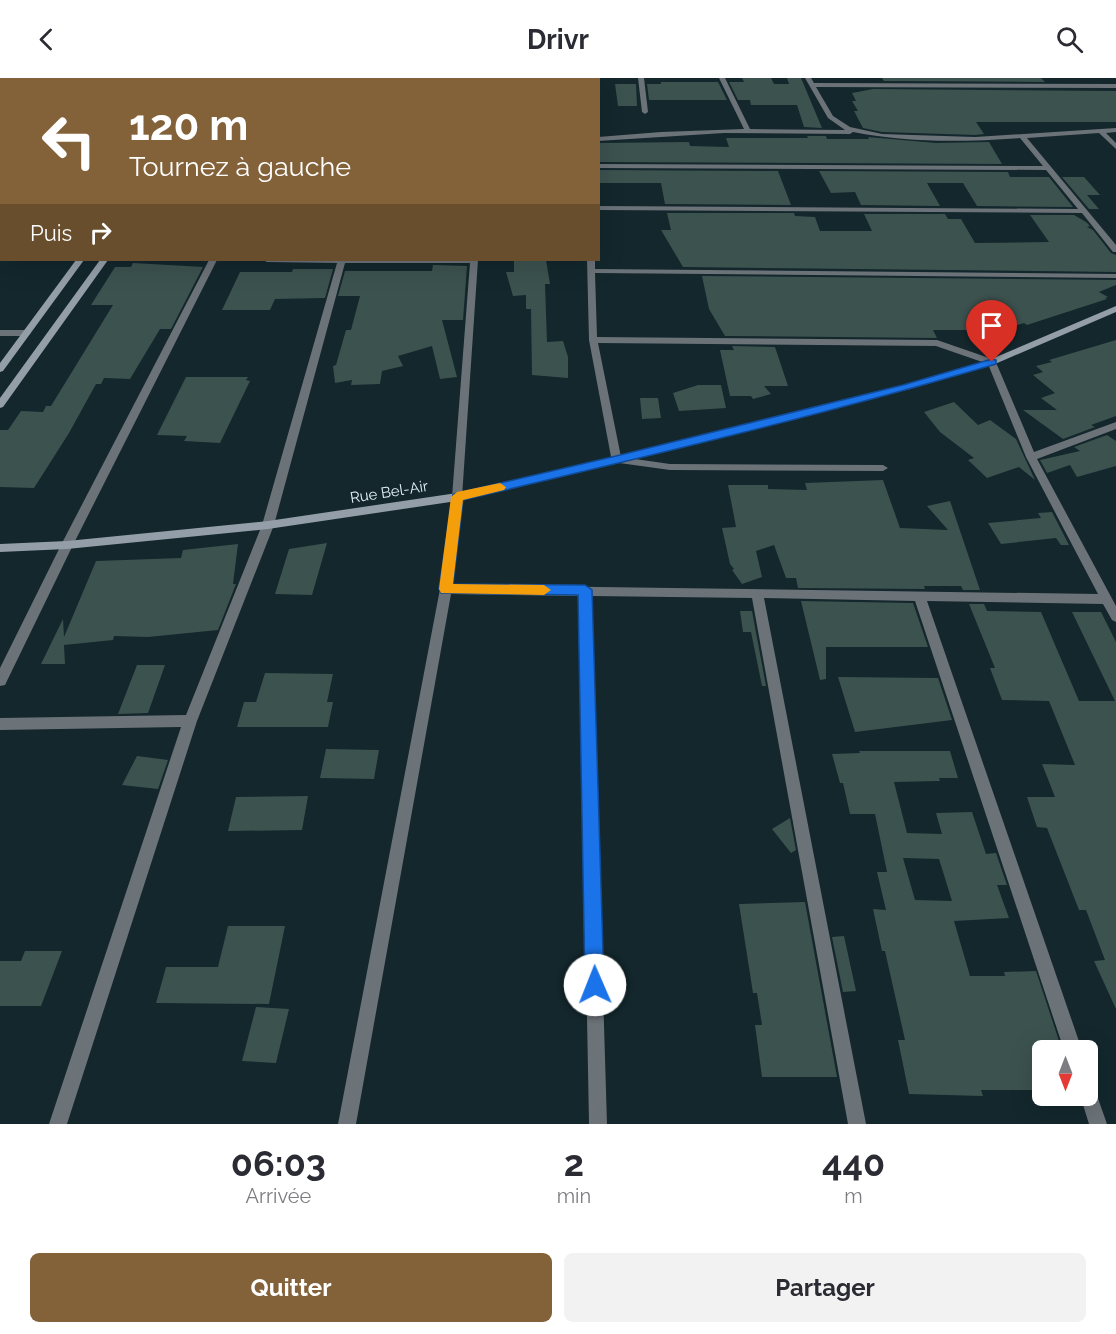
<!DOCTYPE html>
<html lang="fr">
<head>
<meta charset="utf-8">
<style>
  :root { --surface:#fff; --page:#f2f2f3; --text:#2b2b33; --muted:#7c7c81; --accent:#846239 }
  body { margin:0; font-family:Raleway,sans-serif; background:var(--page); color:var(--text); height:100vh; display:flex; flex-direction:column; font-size:22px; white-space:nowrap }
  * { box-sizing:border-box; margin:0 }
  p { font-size:20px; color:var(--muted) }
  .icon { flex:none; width:33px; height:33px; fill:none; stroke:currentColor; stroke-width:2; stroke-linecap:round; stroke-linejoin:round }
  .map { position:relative; height:1046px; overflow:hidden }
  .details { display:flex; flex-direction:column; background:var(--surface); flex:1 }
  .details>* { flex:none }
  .guide { position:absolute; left:0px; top:0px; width:600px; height:183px; box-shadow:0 6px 24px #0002; background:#846239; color:#fff; overflow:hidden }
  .needle { width:39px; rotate:180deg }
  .tools { position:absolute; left:1032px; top:962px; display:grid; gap:12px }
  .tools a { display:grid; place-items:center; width:66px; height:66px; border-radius:9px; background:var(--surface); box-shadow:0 6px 24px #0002; font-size:30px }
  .pin { position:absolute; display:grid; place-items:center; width:51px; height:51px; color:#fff; margin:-62px -26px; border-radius:50% 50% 50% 0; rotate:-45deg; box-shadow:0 0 6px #0007 }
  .pin .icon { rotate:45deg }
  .me { position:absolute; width:66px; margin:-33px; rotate:359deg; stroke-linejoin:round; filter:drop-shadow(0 0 4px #0008) }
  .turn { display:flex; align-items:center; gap:21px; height:126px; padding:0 30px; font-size:27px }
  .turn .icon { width:78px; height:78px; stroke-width:2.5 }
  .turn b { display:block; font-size:42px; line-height:51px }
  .then { display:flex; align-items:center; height:57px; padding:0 30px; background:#0003; gap:12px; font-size:22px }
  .eta { display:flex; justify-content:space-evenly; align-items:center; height:102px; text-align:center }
  .eta b { font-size:36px; font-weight:700; line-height:42px }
  .action { display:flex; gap:12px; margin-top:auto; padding:12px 30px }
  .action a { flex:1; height:69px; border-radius:9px; background:var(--accent); color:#fff; font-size:24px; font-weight:700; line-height:69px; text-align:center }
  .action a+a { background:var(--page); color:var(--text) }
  header { display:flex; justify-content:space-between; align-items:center; height:78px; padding:0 30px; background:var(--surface); font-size:27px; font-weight:700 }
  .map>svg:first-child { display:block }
  .building { fill:#3c524f; fill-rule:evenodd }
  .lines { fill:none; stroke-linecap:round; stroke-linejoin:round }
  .minor { fill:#6b7278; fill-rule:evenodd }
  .secondary { fill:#939ea8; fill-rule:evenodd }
  .route { fill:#1a73e8; stroke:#114b97; stroke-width:1.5 }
  .slow { fill:#f59e0b }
  .labels { text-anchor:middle; stroke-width:6; stroke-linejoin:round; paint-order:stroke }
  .street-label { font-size:15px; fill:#e6f3f6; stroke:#13272c }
</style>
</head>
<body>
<header><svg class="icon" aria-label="back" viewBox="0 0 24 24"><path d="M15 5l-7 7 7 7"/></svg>Drivr<svg class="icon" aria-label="search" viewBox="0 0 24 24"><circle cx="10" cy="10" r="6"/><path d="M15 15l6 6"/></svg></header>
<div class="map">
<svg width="1116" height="1046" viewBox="0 0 1116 1046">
  <rect width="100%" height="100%" fill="#13272c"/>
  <path class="building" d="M742 0H771L774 6H789L787 0H801L822 50 804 49 797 27H751L750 22H738L729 4H744Z
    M882 0H1041L1045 4 884 3Z
    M661 4H718L727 22H649L647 6H661Z
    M615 6H636L637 28H618Z
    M873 11 1116 13V44H976L984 56 975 57 882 54 863 50 854 33H858L852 23H856L852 15Z
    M807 58H826L827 61H869L868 59 936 65 989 64 1002 86 598 84V65L689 64 690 68 729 69 726 60H808Z
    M598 92 778 93 791 127 665 126 661 105H598Z
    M819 93 1008 94 1010 99H1049L1073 129 977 128 963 105H927L940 128 861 127 855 114 831 115Z
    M1062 99H1084L1100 117H1087L1099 131H1089Z
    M667 135H794L795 138 815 139 820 153H872L864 136H945L948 141H961L975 165 1049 164 1030 137H1074L1086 144 1090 148 1087 149 1093 152 1111 175 1116 177V194L683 189 661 152H671Z
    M514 182H546L550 206H545L547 264 563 263 568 279V300L532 297 531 231H526V217L513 218 506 194H514Z
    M133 185 203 189 171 251H160L130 301 104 300 101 306H96L69 355 34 410 0 409V352H8L21 333 43 334 46 328H51L113 227H91L115 189H131Z
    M433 187 467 188 463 242H442L457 299 440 301 432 268 398 278 403 288 382 293 380 306 351 307 352 302 335 305 333 288 336 287 346 252H351L360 218H338L345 193H432Z
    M293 191H333L325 220 275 221 270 232H222L240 194H292Z
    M702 198 1116 202V207L1099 214 1108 219 1105 220 1107 221 1027 247 1024 245 991 255 987 252 978 255 974 252H933L937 260 725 258 709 231Z
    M1116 262V338L1091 347 1095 349 1063 361 1023 332H1057L1041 320 1055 315 1033 297 1043 294 1036 288 1052 284 1049 282Z
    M732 268 775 269 788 308H764L771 316 753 321 751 318H730L720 272H734Z
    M186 299H248L246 302 250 303 220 365 184 363 187 358 157 357Z
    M698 307H721L726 330 679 333 673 315Z
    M640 320H658L661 340 642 341Z
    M954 324 978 347 990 342 1016 361 1035 402 1019 389 987 400 968 382 974 380 940 354 924 334Z
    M1107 357 1116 363V388L1077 399 1070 387 1047 395 1040 382 1080 373 1074 369Z
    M883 402 900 450 948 452 927 428 950 423 980 512H963L961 508H924L925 511 798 510 796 500H786L774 467 756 473 762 499 742 506 732 492 734 491 730 486 722 450 736 449 728 407H768V411L807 412 805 405Z
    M1052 434 1069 467H1061L1056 460 1001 466 988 445 1041 440 1038 435Z
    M327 465 312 517 275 516 289 471Z
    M238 466 233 506H236L218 552 148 559 114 558 113 562 64 567 65 586H41L63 541 64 559 96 483 181 480 183 472Z
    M801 523 913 525 928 569H826V601L820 602Z
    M969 526H984L987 533 1041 534 1079 623H1115L1072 534H1101L1116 564V931L1094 883 1105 882 1086 832H1079L1047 750 1037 749 1027 719H1055L1042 686 1075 687 1049 623 1002 622 990 590H995Z
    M740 533H752L766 608H762L751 554H743Z
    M137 587H165L148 635 118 636Z
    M265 595 333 596 327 624H333L328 649H237L244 624H256Z
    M838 599 938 600 952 642 855 654Z
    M326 671 379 672 374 701 320 700Z
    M859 673H950L958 700H939L940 703 894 704 907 755 942 756 936 735 972 734 986 776 996 775 1007 807H997L1009 840 954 843 970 898H1005L1004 894 1036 893 1062 972H1042V1012H981L983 1018 909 1016 898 962H905L885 873H882L873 831 886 832 877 794H887L875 736H850L843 705H840L832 676 860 675ZM903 780 939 781 952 823 915 822Z
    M137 678 168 682 158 711 122 707Z
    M308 718 302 752 228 753 236 719Z
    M790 740 796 772 791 775 772 751Z
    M805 824 837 999H762L755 947H762L757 915H753L739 826Z
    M228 848H285L269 926 156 925 166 889H218Z
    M844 858 856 913 843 914 832 859Z
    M25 873H62L41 928H0V883H21Z
    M256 929 289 931 276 985 242 983Z"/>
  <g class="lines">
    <path class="minor" d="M303 0H309L302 2Z
      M398 0H404V2H398Z
      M490 0H496V2H490Z
      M593 0H599V2H593Z
      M638 0H644L648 34 645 36 642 34Z
      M719 0H725L750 51 845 52 828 40 805 0H811L814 5 1116 6V10L816 9 833 38 850 49 882 56 975 59 1116 50V54L1106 55 1116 65V71L1099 55 1027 60 1116 167V174H1113L1082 135 598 132V128L1078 131 1046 92 598 90V86L1043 88 1020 60C965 64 908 65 853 54L850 56 724 55 598 63V59L661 54 744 51Z
      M0 1 3 2 2 5H0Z
      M0 32H2V36H0Z
      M0 71H2V75H0Z
      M0 120H2L0 126Z
      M209 182H217L73 467 5 607 0 608V590L61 467Z
      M263 182H478L462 419 452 507 1098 516 1026 379 988 286 936 268 598 265 621 379 670 386 883 387 888 390 883 393 670 392 612 384 589 262 587 182H595V191L1116 196V200L595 195 597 259 937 262 995 282 1034 374 1116 344V351L1037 381 1116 528V544L1112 542 1103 526 927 523 1082 972H1064L915 523 764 520 866 1046H848L752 520 591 518 607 1046H589L579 518 451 516 356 1046H338L440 511 452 419 470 185H345L274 447 197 643 67 1046H49L181 649 0 652V640L186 637 262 447 337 185 267 184Z
      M0 252H27L31 255 27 258H0Z
      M1088 1006 1094 1009 1107 1046H1089L1080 1017H1088Z"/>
    <path class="secondary" d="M207 0H213V2H207Z
      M221 0H227L220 2Z
      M76 182H84L3 293 0 294V285Z
      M100 182H108L3 329 0 330V320Z
      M1116 228V234L995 286 910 311 616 385 457 423 268 451 67 471 0 474V466L67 463 268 443 457 415 616 379 904 307 989 282Z"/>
  </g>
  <path class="route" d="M992 281 996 282V286C820 338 641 380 463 422L453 506 585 507 592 512 604 907 601 913 595 916 588 913 585 907 578 517 441 515 439 511 453 416 616 378 903 307Z"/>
  <path class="slow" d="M500 405 506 409 504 412 463 422 453 506 544 507 551 512 544 517 441 515 439 511 451 419 457 414Z"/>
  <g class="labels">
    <g class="street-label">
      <text transform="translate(389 414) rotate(-9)" y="5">Rue Bel-Air</text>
    </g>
  </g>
</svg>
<div class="tools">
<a><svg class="needle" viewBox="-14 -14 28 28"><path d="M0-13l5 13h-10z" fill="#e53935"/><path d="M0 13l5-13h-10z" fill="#7c7c81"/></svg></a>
</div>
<div class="pin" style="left:992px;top:284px;background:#d93025"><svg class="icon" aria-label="arrive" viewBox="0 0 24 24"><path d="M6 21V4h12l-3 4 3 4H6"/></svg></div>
<svg class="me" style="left:595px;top:907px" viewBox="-20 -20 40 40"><circle r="19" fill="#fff"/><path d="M0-13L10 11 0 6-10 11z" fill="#1a73e8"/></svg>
<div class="guide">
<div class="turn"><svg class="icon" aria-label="left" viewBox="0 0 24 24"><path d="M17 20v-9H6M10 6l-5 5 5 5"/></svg><div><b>120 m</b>Tournez à gauche</div></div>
<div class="then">Puis<svg class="icon" aria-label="right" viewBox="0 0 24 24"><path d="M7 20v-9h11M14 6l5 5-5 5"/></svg></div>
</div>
</div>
<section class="details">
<div class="eta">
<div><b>06:03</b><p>Arrivée</p></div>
<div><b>2</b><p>min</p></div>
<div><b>440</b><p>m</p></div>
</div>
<div class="action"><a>Quitter</a><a>Partager</a></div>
</section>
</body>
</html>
